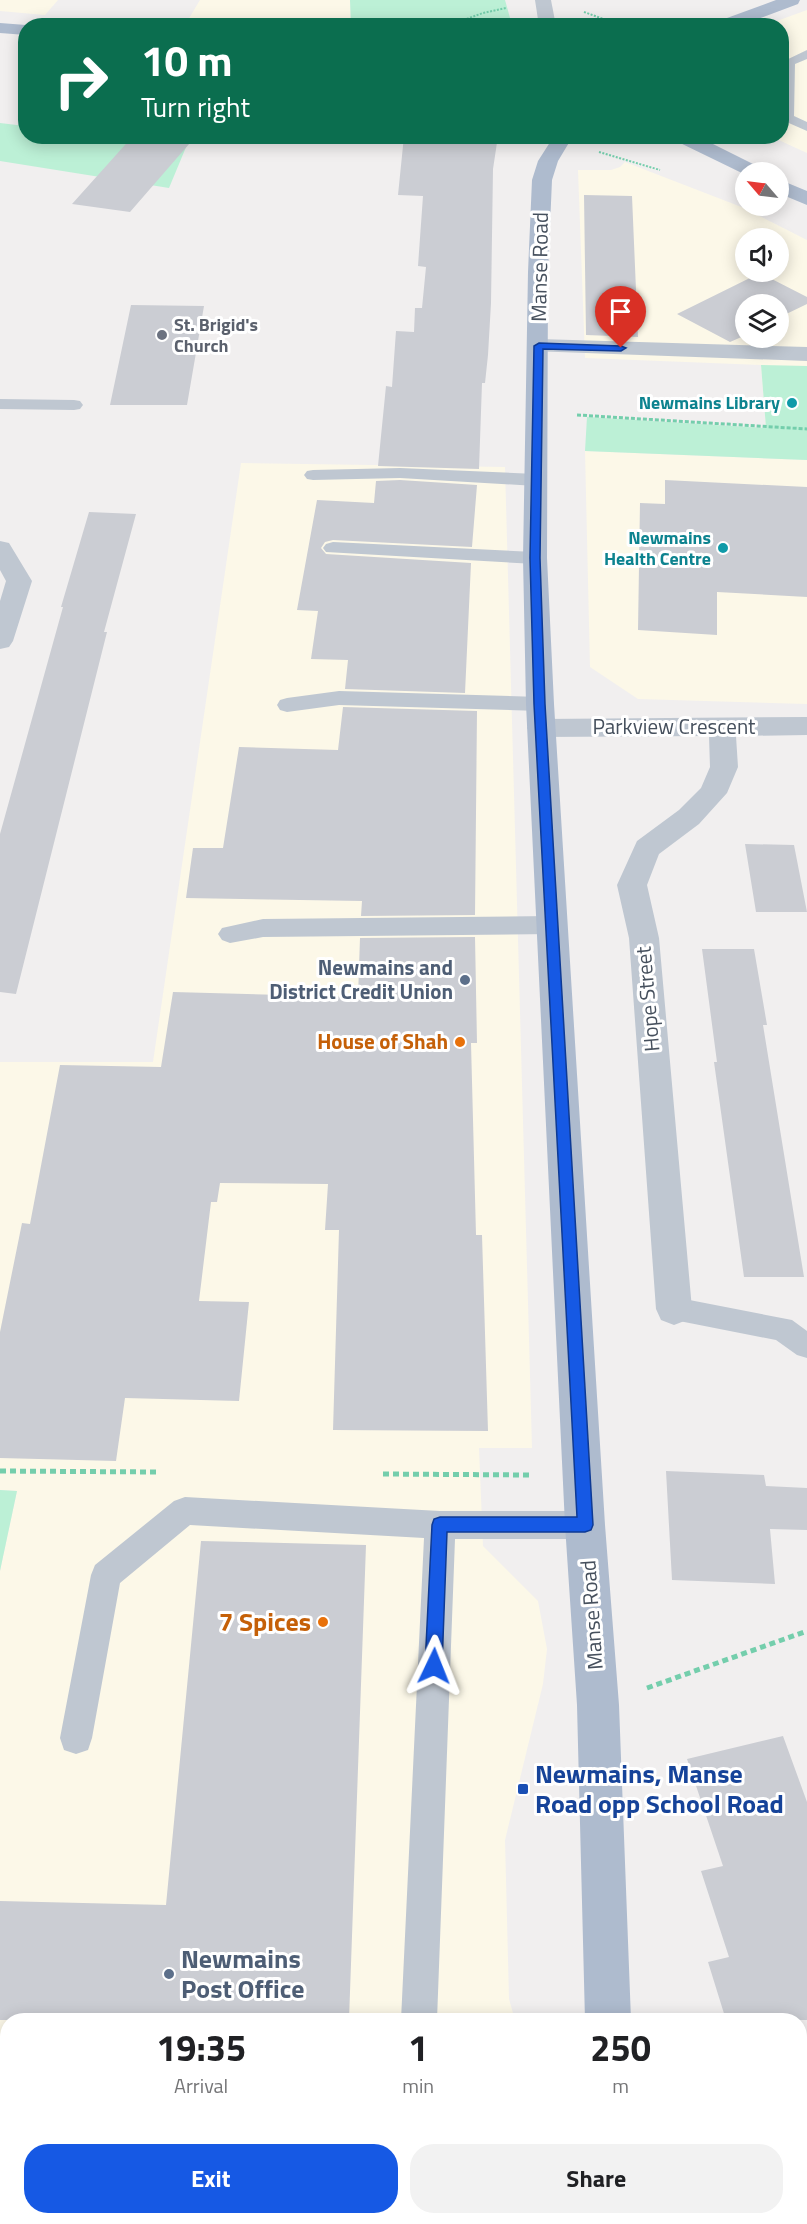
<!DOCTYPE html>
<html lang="en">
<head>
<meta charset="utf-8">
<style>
  :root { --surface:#fff; --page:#f2f2f2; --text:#202124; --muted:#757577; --accent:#1659e4 }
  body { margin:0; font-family:"Titillium Web",sans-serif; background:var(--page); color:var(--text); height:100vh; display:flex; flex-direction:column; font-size:22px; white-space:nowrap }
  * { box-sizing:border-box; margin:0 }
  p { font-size:20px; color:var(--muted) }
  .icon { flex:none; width:33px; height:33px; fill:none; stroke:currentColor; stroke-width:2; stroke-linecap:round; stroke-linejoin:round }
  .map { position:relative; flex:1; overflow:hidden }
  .sheet { position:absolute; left:0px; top:2013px; width:807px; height:212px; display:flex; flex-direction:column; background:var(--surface); border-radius:24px 24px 0 0; box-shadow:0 3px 15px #0003 }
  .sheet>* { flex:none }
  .banner { position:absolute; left:18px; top:18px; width:771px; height:126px; border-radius:24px; box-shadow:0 3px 15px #0003; background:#0b6e4f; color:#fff; overflow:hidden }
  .needle { width:39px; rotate:298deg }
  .buttons { position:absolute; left:735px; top:162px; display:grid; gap:12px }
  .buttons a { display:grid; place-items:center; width:54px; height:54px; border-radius:50%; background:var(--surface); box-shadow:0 3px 15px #0003; font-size:30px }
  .pin { position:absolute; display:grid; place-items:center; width:51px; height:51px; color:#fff; margin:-62px -26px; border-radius:50% 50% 50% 0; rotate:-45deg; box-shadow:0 0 6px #0007 }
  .pin .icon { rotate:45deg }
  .me { position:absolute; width:66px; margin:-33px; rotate:2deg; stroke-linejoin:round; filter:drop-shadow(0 0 4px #0008) }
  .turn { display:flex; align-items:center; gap:21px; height:126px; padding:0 24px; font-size:27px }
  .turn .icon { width:78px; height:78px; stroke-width:2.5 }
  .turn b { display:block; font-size:42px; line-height:51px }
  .eta { display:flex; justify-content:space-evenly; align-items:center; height:102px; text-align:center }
  .eta b { font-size:36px; font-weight:700; line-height:42px }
  .primary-button { display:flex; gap:12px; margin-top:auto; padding:12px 24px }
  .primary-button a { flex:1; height:69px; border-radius:24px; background:var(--accent); color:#fff; font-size:24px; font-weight:700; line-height:69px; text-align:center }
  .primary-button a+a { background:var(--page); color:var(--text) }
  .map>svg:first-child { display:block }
  .commercial { fill:#fcf8e8; fill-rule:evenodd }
  .green { fill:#bcf0d6 }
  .building { fill:#cbcdd3 }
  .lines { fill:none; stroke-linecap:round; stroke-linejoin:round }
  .path-far2 { stroke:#74ceac; stroke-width:2; stroke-dasharray:2 1.5; stroke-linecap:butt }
  .path-far1 { stroke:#74ceac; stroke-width:3; stroke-dasharray:4 2; stroke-linecap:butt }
  .path { stroke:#74ceac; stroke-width:5; stroke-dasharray:6 4; stroke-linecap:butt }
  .service { fill:#bfc7d1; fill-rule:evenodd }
  .minor { fill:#bfc7d1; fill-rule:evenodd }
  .tertiary { fill:#bfc7d1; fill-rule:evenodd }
  .primary { fill:#aebbce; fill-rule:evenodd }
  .route { fill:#1659e4; stroke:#0e3a94; stroke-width:1.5 }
  .worship-dot { fill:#6b7280; stroke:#fff; stroke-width:2 }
  .culture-dot { fill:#0f9aa8; stroke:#fff; stroke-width:2 }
  .service-dot { fill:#5c6f8a; stroke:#fff; stroke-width:2 }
  .food-dot { fill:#e8710a; stroke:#fff; stroke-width:2 }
  .transit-dot { fill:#1a4fb4; stroke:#fff; stroke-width:2 }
  .labels { text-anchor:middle; stroke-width:6; stroke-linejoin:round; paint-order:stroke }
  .far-worship-label { font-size:18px; font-weight:bold; fill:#5b616d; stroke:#fff; text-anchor:start }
  .far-culture-label { font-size:18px; font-weight:bold; fill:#0d838f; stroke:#fff; text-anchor:end }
  .street-label { font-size:21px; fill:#46505d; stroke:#fff }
  .service-label { font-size:21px; font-weight:bold; fill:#4e5e75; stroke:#fff; text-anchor:end }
  .food-label { font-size:21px; font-weight:bold; fill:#c56008; stroke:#fff; text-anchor:end }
  .near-food-label { font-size:26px; font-weight:bold; fill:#c56008; stroke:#fff; text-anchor:end }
  .near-transit-label { font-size:26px; font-weight:bold; fill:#164399; stroke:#fff; text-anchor:start }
  .near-service-label { font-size:26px; font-weight:bold; fill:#4e5e75; stroke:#fff; text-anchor:start }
</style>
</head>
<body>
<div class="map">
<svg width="807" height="2224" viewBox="0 0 807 2224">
  <rect width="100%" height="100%" fill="#f1efef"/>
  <path class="commercial" d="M0 0H58L45 15 0 11Z
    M200 0H350L351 25H185Z
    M807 10V153L772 137 782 136V26H763Z
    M625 162 744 208 807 240V431L766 428 761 365 585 358 578 170H611L620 167ZM746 238H778V272H746ZM746 304H778V338H746Z
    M585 451 807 460V704L638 699 590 667Z
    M241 463 505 467 532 1448H479L483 1546 538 1601 547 1649 543 1684 505 1840 509 1999 515 2020H8V2217H569L571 2224H0V1571L17 1491 0 1490V1062H153Z"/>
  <path class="green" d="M350 0H505L512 25H351Z
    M0 123 25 126 26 136H150L189 140 169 188 0 161Z
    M761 365 807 366V460L585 451 587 417 766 428Z
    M0 1490 17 1491 0 1571Z"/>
  <path class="building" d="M133 136H196L130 212 72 204Z
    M404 136H498L493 169 491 303 488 355 485 383H482L479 469 378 466 386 386 392 387 396 331 414 332 415 308H422L426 267 418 266 423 196 398 195Z
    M584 195 632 196 638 337 586 335Z
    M760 273 807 297V304L778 318V304H746V335L730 342 677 314Z
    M131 305 204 306 187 405H110Z
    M400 480 477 485 472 547 333 540 325 542 321 548 326 554 471 563 465 693 345 689 348 660 311 659 318 611 297 610 317 500 374 503 376 481Z
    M665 480 807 487V597L717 592V635L638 630 640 503 665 504Z
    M89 512 136 514 104 632H107L16 994 0 992V834L63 607H61Z
    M343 707 477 711 475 915 361 916 362 901 186 898 193 848H223L239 747 338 750Z
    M745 844 794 845 807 912H756Z
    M475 937 477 1043H471L476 1235H482L488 1431 333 1430 339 1230H325L328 1184 220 1183 217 1202H211L199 1301 249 1302 239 1401 125 1398 116 1461 0 1458V1332L22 1223 30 1224 60 1065 161 1067 173 992 358 997 360 938Z
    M702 949H754L767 1025H763L804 1277H744L714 1062H717Z
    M666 1471 764 1475 766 1486 807 1488V1530L770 1529 775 1584 672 1580Z
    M201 1541 366 1545 349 2020H0V1901L166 1905Z
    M783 1736 807 1802V2020H726L708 1962 729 1957 701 1871 723 1866 687 1759Z"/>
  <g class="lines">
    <path class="path-far2" d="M584 12 623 26
      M447 26 483 13 506 8
      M677 26 686 24
      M599 152 660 170"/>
    <path class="path-far1" d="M577 415 807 429"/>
    <path class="path" d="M0 1471 159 1472
      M383 1474 531 1475
      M647 1688 807 1631
      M0 2115 8 2116"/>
    <path class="service" d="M807 50V59L795 64 794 116 807 122V131L782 120V62Z
      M0 399 74 400 80 401 83 405 80 409 74 410 0 409Z
      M400 468 536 474 542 476 545 480 542 484 536 486 400 478 313 480 307 479 304 475 307 471 313 470Z
      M333 542 535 552 542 554 545 558 542 562 535 564 326 552 323 548 326 544Z
      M339 691 540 697 547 699 550 704 547 709 540 711 339 705 287 712 280 710 277 705 280 700 287 698Z
      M552 916 560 919 564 925 560 931 552 934 263 937 230 943 222 940 218 934 222 928 263 919Z
      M674 1297 792 1320 807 1331V1358L797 1355 776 1340 664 1318 660 1309 664 1300Z
      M185 1497 440 1511H585L596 1515 600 1525 596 1535 585 1539H455L437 2020H401L424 1538 190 1525 120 1583 92 1738 88 1750 76 1754 64 1750 60 1738 91 1575 95 1565 174 1501Z
      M392 2217H430V2224H392Z"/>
    <path class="minor" d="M539 339 807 347V361L531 351 528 346 531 341Z
      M0 541 9 543 32 581 13 641 9 647 0 649V601L6 581 0 570Z
      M807 717V735L736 736 738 767 727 793 699 824 659 854 647 885 659 938 692 1309 687 1320 674 1325 661 1320 656 1309 629 938 617 885 637 841 679 810 701 788 710 767 709 736 541 737 531 734 527 728 531 722 541 719Z"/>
    <path class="tertiary" d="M535 0H551L556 26H539Z"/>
    <path class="primary" d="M776 0H800L798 4 739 26H714L716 22Z
      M0 23 26 25 29 26H26V35L0 33Z
      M554 136H573L558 161 552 180 548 272 547 558 554 704 605 1525 619 1705 631 2020H585L577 1705 565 1525 526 704 523 558 528 272 532 180 538 161Z
      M672 136H697L761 168 764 172H746V175L674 140Z
      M778 179 807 191V205L778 193Z
      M589 2217H639V2224H589Z"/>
  </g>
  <path class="route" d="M539 343 621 346 626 348 621 351 543 349 540 558 545 704 593 1525 591 1530 585 1532H447L442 1666 440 1672 434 1675 428 1672 425 1666 432 1525 434 1519 440 1517H577L534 704 530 558 534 346Z"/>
  <circle class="worship-dot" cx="162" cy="335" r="6"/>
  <g class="culture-dot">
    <circle cx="792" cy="403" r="6"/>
    <circle cx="723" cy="548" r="6"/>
  </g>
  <g class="service-dot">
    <circle cx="465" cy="980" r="6"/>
    <circle cx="169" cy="1974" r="6"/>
  </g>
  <g class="food-dot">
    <circle cx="460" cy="1042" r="6"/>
    <circle cx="323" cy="1622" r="6"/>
  </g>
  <rect class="transit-dot" x="517" y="1783" width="12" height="12" rx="3"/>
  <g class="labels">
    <g class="far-worship-label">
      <text x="174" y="331">St. Brigid's<tspan x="174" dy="21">Church</tspan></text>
    </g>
    <g class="far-culture-label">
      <text x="780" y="409">Newmains Library</text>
      <text x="711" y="544">Newmains<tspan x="711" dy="21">Health Centre</tspan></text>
    </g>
    <g class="street-label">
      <text transform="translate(540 267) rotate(-89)" y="7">Manse Road</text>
      <text x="674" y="734">Parkview Crescent</text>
      <text transform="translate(648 999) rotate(-95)" y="7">Hope Street</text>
      <text transform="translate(592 1615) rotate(-94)" y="7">Manse Road</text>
    </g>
    <g class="service-label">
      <text x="453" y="975">Newmains and<tspan x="453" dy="24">District Credit Union</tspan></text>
    </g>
    <g class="food-label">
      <text x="448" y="1049">House of Shah</text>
    </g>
    <g class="near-food-label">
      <text x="311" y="1631">7 Spices</text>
    </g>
    <g class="near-transit-label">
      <text x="535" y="1783">Newmains, Manse<tspan x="535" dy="30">Road opp School Road</tspan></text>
    </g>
    <g class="near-service-label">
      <text x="181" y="1968">Newmains<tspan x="181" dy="30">Post Office</tspan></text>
    </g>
  </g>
</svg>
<div class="buttons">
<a><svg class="needle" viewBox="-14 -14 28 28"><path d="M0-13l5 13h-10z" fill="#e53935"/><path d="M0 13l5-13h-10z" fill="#757577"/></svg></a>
<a><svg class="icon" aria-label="sound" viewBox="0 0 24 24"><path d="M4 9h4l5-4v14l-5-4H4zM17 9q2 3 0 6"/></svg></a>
<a><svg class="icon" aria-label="layers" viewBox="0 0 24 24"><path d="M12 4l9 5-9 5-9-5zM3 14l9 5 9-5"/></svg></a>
</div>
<div class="pin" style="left:621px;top:348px;background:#d93025"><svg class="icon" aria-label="arrive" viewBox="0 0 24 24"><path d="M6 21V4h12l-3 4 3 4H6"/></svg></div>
<svg class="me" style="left:434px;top:1666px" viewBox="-20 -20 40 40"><path d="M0-17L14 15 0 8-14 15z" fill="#1659e4" stroke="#fff" stroke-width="4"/></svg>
<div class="banner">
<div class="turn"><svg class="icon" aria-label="right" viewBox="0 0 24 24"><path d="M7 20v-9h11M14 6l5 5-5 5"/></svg><div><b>10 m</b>Turn right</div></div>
</div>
<section class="sheet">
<div class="eta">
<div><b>19:35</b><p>Arrival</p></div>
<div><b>1</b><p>min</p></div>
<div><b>250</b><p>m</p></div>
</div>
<div class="primary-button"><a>Exit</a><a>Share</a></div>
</section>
</div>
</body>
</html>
